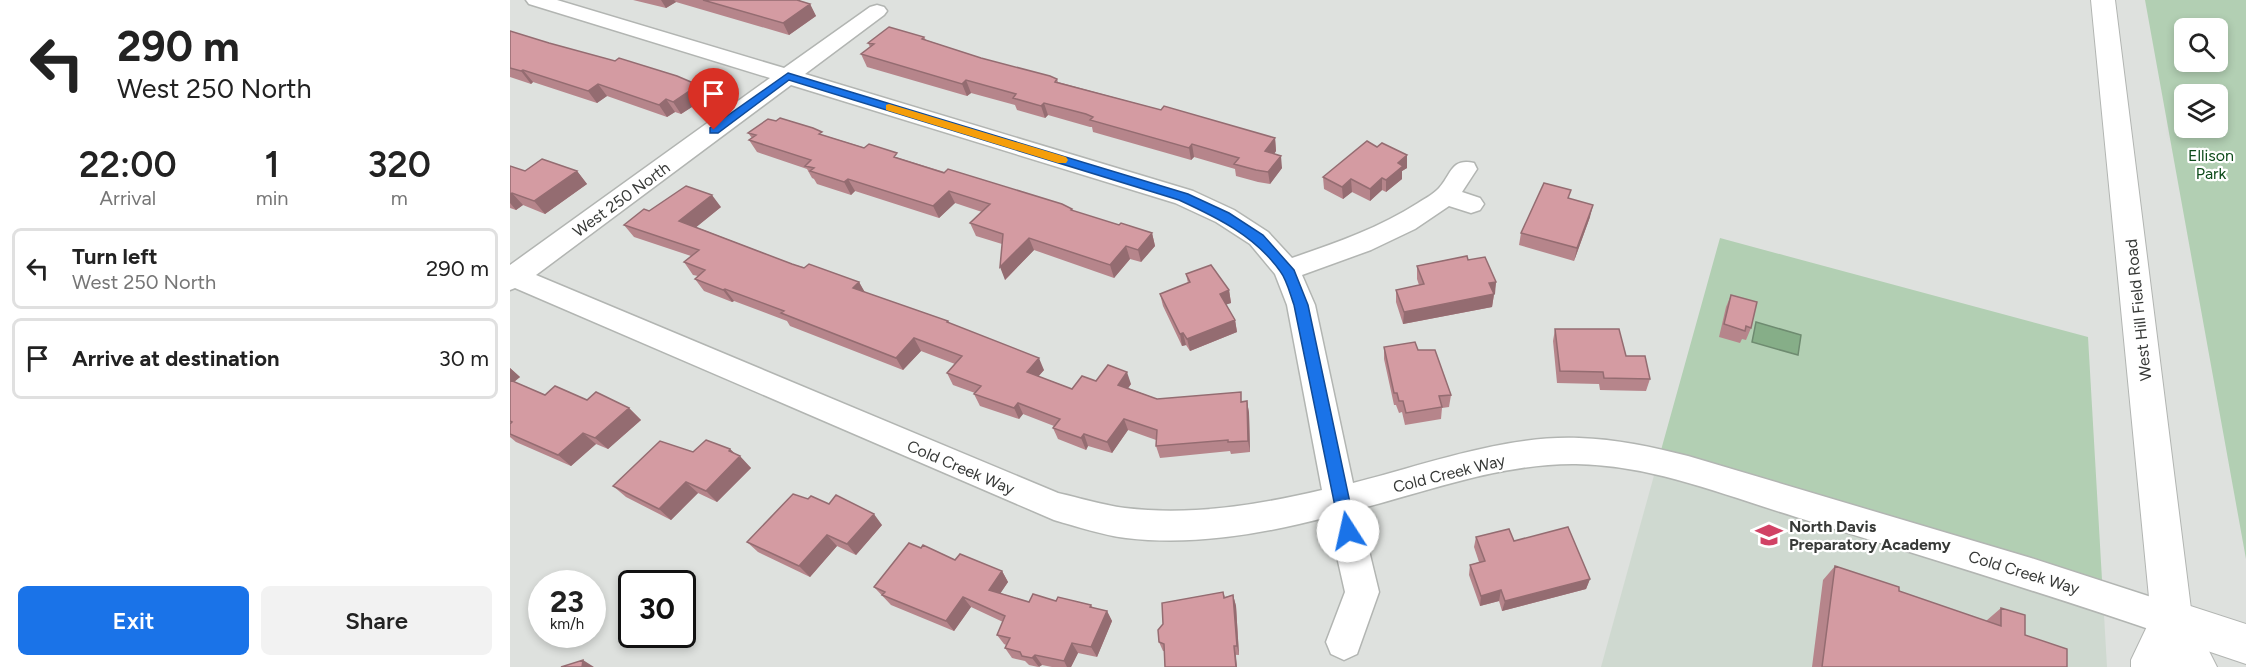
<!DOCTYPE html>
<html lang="en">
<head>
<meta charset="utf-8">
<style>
  :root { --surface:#fff; --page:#f2f2f2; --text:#222; --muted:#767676; --line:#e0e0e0; --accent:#1a73e8 }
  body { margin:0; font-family:Figtree,sans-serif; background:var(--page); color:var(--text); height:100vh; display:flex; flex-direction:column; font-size:22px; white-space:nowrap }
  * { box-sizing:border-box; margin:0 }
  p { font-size:20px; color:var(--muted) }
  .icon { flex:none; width:33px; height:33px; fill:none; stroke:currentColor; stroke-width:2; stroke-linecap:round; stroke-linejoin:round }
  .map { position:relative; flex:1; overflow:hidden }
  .side { display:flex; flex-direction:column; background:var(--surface); width:510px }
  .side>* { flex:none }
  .guide { background:#fff; color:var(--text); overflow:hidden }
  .tools { position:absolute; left:1664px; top:18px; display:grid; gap:12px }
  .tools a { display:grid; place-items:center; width:54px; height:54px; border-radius:9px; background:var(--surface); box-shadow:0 3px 9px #0003; font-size:30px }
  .speed { position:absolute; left:18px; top:570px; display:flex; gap:12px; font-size:30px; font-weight:700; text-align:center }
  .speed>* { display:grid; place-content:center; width:78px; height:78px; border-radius:50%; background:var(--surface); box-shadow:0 3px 9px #0003; line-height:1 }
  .speed small { font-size:15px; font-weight:400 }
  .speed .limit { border:3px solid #111; border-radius:9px; background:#fff; color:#111 }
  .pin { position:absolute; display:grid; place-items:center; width:51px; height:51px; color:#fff; margin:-62px -26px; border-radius:50% 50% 50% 0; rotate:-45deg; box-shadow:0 0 6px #0007 }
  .pin .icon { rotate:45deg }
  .me { position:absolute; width:66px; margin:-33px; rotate:350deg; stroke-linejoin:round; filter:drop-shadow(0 0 4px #0008) }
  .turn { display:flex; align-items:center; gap:21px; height:126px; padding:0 18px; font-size:27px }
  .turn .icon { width:78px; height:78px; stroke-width:2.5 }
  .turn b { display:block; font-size:42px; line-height:51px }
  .eta { display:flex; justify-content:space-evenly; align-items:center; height:102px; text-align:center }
  .eta b { font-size:36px; font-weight:600; line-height:42px }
  .primary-button { display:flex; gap:12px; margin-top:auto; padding:12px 18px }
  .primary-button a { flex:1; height:69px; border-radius:9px; background:var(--accent); color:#fff; font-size:24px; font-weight:600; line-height:69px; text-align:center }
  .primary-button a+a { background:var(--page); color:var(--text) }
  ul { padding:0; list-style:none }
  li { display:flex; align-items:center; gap:18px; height:81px; margin:0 12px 9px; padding:0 6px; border:3px solid var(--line); border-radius:9px }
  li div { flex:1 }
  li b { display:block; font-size:22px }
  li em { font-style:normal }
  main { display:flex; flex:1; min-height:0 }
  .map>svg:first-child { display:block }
  .built { fill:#cfd9d0 }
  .green { fill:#b2cfb3; fill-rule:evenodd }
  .water { fill:#86ae88; stroke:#6e8b70; stroke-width:1.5 }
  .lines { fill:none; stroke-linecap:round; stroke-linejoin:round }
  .minor-casing { stroke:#b2b5b2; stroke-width:3 }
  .tertiary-casing { stroke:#b2b5b2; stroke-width:2 }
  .secondary-casing { stroke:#b2b5b2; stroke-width:2 }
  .minor { fill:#fff; fill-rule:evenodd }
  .tertiary { fill:#fff; fill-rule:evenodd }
  .secondary { fill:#fff; fill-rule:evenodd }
  .wall { fill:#b6858b }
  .shaded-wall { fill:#946c71 }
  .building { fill:#d49ba2; stroke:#946c71; stroke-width:1.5 }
  .route { fill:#1a73e8; stroke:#114b97; stroke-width:1.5 }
  .slow { fill:#f59e0b }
  .labels { text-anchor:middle; stroke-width:4.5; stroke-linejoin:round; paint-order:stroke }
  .park-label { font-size:16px; fill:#0d4b1a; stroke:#fff }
  .street-label { font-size:16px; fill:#373937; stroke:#fff }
  .poi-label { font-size:16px; font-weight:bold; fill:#373937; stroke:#fff; text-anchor:start }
</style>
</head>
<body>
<main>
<section class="side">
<div class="guide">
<div class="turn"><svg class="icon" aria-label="left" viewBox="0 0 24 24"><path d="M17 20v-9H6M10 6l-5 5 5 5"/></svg><div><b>290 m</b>West 250 North</div></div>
</div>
<div class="eta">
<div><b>22:00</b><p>Arrival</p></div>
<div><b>1</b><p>min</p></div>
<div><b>320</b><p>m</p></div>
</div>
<ul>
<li><svg class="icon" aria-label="left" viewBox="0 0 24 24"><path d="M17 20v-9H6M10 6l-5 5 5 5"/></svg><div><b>Turn left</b><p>West 250 North</p></div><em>290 m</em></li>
<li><svg class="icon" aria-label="arrive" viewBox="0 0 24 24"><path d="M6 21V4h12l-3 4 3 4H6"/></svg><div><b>Arrive at destination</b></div><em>30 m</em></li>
</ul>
<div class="primary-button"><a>Exit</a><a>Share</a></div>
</section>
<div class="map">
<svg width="1736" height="667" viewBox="0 0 1736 667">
  <rect width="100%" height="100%" fill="#dee1de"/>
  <path class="built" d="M1148 461 1593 597 1597 667H1091Z"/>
  <path class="green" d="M1635 0H1736V559ZM1674 28H1707V62H1674ZM1674 94H1707V128H1674Z
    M1210 238 1578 337 1593 597 1148 461Z"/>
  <path class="water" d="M1246 322 1291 335 1288 355 1242 342Z"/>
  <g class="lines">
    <defs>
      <path id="minor" d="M16 0H47L274 68 360 7 367 5 374 7 377 11 374 15 295 74 683 191 724 210 758 232 782 258C826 243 869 228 908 203 914 199 922 195 927 190 941 177 940 157 964 163L967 169 952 192 970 198 974 204 970 210 961 213 939 206 905 229 861 250 792 275 805 305 843 483C914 465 995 435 1069 438 1106 439 1142 447 1178 456L1521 558 1675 608 1680 620 1675 632 1662 637C1538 594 1412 556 1286 517 1214 495 1142 465 1066 464 993 463 919 491 849 509L869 592 847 654 834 660 821 654 816 642 835 592 818 517C752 534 684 546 616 538 592 535 568 527 544 520L5 288 0 290V265L260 78 19 4ZM281 85 665 203 706 222 740 244 765 274 777 305 812 490C748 505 681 516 615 508 592 505 570 498 548 493L26 275Z"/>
      <path id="tertiary" d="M1662 600 1736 624V664L1647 634 1641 620 1647 606Z"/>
      <path id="secondary" d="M1581 0H1605L1682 617 1707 667H1621V660L1641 618Z"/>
    </defs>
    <use href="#minor" class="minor-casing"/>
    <use href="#tertiary" class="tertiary-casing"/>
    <use href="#secondary" class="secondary-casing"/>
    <use href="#minor" class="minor"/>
    <use href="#tertiary" class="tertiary"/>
    <use href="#secondary" class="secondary"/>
  </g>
  <path class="wall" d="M123 0H287L300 4 306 16 279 35 166 2 156 8Z
    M0 31 39 43 188 85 196 98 171 114 165 112 157 117 97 96 87 103 23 82 21 84 0 77Z
    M414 37 416 40 471 58 547 79 548 82 651 110 765 138 766 151 764 154 772 168 760 184 748 182 726 176 725 169 684 157 681 160 583 132 582 127H580L538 115 535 118 507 110 505 105 461 93 457 96 357 67 351 54 360 47 358 43Z
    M238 133 313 135 609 225 642 233 645 246 631 262 620 259 604 278 524 250 495 280 492 244 466 236 460 223 472 212 445 203 429 218 345 191 341 195 307 184 304 179 302 178 297 169 247 152 239 140 242 138Z
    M867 147 897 155V168L892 171V179L876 192 872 190 860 201 842 192 833 199 814 189 813 177Z
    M0 166 15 171H67L77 184 35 214 13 205 6 210 0 208Z
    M1059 198 1080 217 1064 261 1009 245 1011 233Z
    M211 207 186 227 282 264 349 282 354 292 438 321 439 323 534 370 528 376 562 389 586 381 621 384 618 388 647 399 737 401 739 413 740 452 721 454 720 451 650 458 646 446V440L618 430 602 453 578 446 576 450 548 439 543 428 544 426 513 414 509 419 470 406 464 394 465 393 443 385 437 373 445 364 411 351 393 370 280 326 277 321 224 301 222 302 194 291 185 279 188 276 183 275 174 262 181 256 124 237 114 225 139 211Z
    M958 260 986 282 982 307 893 324 886 302V290L909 285 907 279V266Z
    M676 274 719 290 721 303 716 304 725 320 727 332 680 351 676 345 672 346 653 306 650 294 678 283Z
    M1221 295 1241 328 1236 340 1232 339 1230 343 1209 337 1216 307Z
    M1045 329 1116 356 1140 379 1136 391 1090 390 1089 384 1047 383 1043 341Z
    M874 347 908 350 941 395 939 407 932 408 931 419 895 425 892 412 889 413 886 405H884L874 359Z
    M0 368 10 377 4 382 35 395 77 400 119 408 131 420 98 449 86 444 61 466 6 442 0 437Z
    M220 449 241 468 207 502 188 493 161 520 116 497 103 486 183 452Z
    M298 499 319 504 372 525 346 555 327 546 300 577 248 552 237 542Z
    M966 537 1004 541 1080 579 1076 589 992 611 989 601 970 606 959 575 960 565 969 562 964 547Z
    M411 548 445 560 492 571 498 582 490 593 519 602 546 601 581 605 583 608 597 611 602 621 587 657 568 653 561 667H542L532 665 528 667 519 665 515 661 502 658 495 648 496 645 494 644 487 635 493 622 461 607 444 631 381 605 364 587Z
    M1325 566 1389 591 1476 621 1491 608 1515 635 1557 667H1302L1313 580Z
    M713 592 715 597 723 595 726 606 729 655 653 651 649 642Z"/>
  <path class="shaded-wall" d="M151 0H164L166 2 156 8Z
    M300 4 306 16 279 35 273 23Z
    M13 70 23 82 21 84 11 71Z
    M456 80 461 93 457 96 452 84Z
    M88 84 97 96 87 103 78 91Z
    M188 85 196 98 171 114 163 102Z
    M156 99 165 112 157 117 149 105Z
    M534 103 538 115 535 118 531 106Z
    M765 138 766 151 757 164 755 151Z
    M682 144 684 157 681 160 679 148Z
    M897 155V168L892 171V179L876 192V180L888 163Z
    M771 156 772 168 760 184 758 172Z
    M67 171 77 184 35 214 24 201Z
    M872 178V190L860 201V189Z
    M338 179 345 191 341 195 334 182Z
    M841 179 842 192 833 199 832 187Z
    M439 191 445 203 429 218 423 206Z
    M2 193 13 205 6 210 0 203V194Z
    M202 195 211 207 179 233 169 221Z
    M1083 205 1080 217 1064 261 1067 248Z
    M642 233 645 246 631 262 628 250Z
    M519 238 524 250 495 280 490 267Z
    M616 246 620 259 604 278 600 265Z
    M349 282 356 294 343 288Z
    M986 282 985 294 977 295 979 283Z
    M215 289 224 301 222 302 213 290Z
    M719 290 721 303 712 306 710 294Z
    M984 294 982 307 893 324 894 312Z
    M725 320 727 332 680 351 677 339Z
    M673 333 676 345 672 346 670 334Z
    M404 338 411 351 393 370 386 358Z
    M529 358 534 370 522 384 517 372Z
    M0 368 10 377 0 385Z
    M617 372 621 384 612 397 608 385Z
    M737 401 739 413 740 452 738 441Z
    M508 403 513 414 509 419 504 408Z
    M119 408 131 420 98 449 85 438Z
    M614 419 618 430 602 453 597 442Z
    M73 433 86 444 61 466 48 455Z
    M574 434 578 446 576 450 571 438Z
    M220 449 229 458 230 456 241 468 207 502 196 491Z
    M176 482 188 493 161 520 149 509Z
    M364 514 372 525 346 555 337 544Z
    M317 535 327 546 300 577 289 566Z
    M492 571 498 582 486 600 479 590Z
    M1080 579 1076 589 992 611 995 601Z
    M991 590 989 601 970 606 971 596Z
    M723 595 726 606 729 655 727 646Z
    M453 597 461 607 444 631 436 621Z
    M597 611 602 621 587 657 581 647Z
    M562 643 568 653 561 667H557L554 661Z
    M724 646 726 656 727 667H726Z
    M525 655 532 665 529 667 522 658Z
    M73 660 84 667H72Z"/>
  <path class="building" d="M193 0H287L300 4 273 23Z
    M379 27 414 37 412 39 471 58 540 76 547 79 545 82 651 110 654 106 765 138 755 151 771 156 758 172 746 170 724 164 729 158 682 144 679 148 580 120 583 117 576 114 534 103 531 106 503 98 506 94 456 80 452 84 351 54 364 44 358 43Z
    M0 31 39 43 105 61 109 58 167 76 188 85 163 102 156 99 149 105 88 84 78 91 13 70 11 71 0 68Z
    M270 118 303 128 312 132 309 134 354 148 359 144 387 153 384 157 434 173 438 169 552 204 562 209 561 210 609 225 611 223 642 233 628 250 616 246 600 265 519 238 490 267 493 234 460 223 480 204 439 191 423 206 338 179 334 182 300 171 304 168 295 166 301 160 239 140 246 135 238 133 258 119 266 121Z
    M857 141 867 147 872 143 897 155 888 163 893 166 876 180 872 178 860 189 841 179 832 187 813 177Z
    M32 159 67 171 24 201 2 193 0 194V166L15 171Z
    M1034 183 1061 190 1058 198 1083 205 1067 248 1011 233Z
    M176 186 202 195 169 221 282 264 294 268 299 264 349 282 343 288 438 321 437 322 529 358 517 372 562 389 572 376 586 381 598 365 617 372 608 385 647 399 731 392V402L737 401 738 441 718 442V440L646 446 647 430 614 419 597 442 574 434 571 438 543 428 550 419 508 403 504 408 464 394 471 386 437 373 452 356 404 338 386 358 271 313 274 311 215 289 213 290 185 279 195 270 174 262 189 250 114 225 134 209 139 211Z
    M957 256 958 260 975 257 986 282 979 283 984 294 894 312 886 290 914 284 907 266Z
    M701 265 719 290 710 294 725 320 677 339 673 333 670 334 650 294 680 282 676 274Z
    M1221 295 1247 302 1241 328 1236 326 1235 331 1214 324Z
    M1045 329H1109L1116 356H1135L1140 379 1094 378 1093 372 1050 371Z
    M905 342 908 350H925L941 395 929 396 932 407 896 413 893 401H889L887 393H884L874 347Z
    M0 380 35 395 45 386 77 400 86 392 119 408 85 438 73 433 48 455 0 434V424L2 422 0 421Z
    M196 440 220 449 219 451 230 456 196 491 176 482 149 509 103 486 150 441 183 452Z
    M283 494 298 499 301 496 319 504 326 495 364 514 337 544 317 535 289 566 237 542Z
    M1058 527 1080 579 995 601 991 590 971 596 960 565 975 561 966 537 999 529 1004 541Z
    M399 543 411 548 413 545 445 560 450 554 492 571 479 590 519 602 523 594 546 601 548 597 581 605 580 607 597 611 581 647 562 643 554 661 525 655 522 658 512 656 510 652 495 648 500 638 487 635 495 616 453 597 436 621 372 595 375 592 364 587Z
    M1325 566 1389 587V591L1491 626V608L1515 615V635L1557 649V667H1312Z
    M713 592 714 598 723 595 727 646H724L726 667H655L654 644 649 642 648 630 653 624 652 603Z
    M73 660 72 667H51Z"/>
  <path class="route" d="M278 73 678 194 719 213 753 235 784 270 798 305 846 531 844 536 838 538 833 536 830 531 784 305C780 294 777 280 770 271 745 236 708 218 669 200L279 80 208 133H200V128Z"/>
  <path class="slow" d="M379 104 556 157 558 160 556 163H548L376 110V105Z"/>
  <defs>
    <symbol id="school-bare" viewBox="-9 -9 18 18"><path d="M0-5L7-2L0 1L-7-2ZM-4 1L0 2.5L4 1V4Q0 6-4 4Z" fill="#d14265" stroke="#fff" stroke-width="2.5" paint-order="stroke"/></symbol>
  </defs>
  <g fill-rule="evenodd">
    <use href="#school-bare" x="1240" y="516" width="38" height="38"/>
  </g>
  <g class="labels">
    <g class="park-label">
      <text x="1701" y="161">Ellison<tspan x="1701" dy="18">Park</tspan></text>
    </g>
    <g class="street-label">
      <text transform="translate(111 199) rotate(-36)" y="6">West 250 North</text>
      <text transform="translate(1628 310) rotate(-96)" y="6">West Hill Field Road</text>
      <text transform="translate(451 467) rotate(23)" y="6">Cold Creek Way</text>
      <text transform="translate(939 473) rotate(-14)" y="6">Cold Creek Way</text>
      <text transform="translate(1514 572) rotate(17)" y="6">Cold Creek Way</text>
    </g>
    <g class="poi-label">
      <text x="1279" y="532">North Davis<tspan x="1279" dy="18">Preparatory Academy</tspan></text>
    </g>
  </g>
</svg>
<div class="tools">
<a><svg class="icon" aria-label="search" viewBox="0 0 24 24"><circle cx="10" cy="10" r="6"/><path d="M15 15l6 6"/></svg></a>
<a><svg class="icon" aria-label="layers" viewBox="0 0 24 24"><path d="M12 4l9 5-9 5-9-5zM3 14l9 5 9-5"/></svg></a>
</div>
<div class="speed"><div>23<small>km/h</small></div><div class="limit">30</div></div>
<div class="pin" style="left:204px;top:130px;background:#d93025"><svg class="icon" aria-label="arrive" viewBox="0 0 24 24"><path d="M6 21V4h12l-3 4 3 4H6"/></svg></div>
<svg class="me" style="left:838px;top:531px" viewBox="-20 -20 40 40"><circle r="19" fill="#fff"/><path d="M0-13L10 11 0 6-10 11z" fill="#1a73e8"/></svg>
</div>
</main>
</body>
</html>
